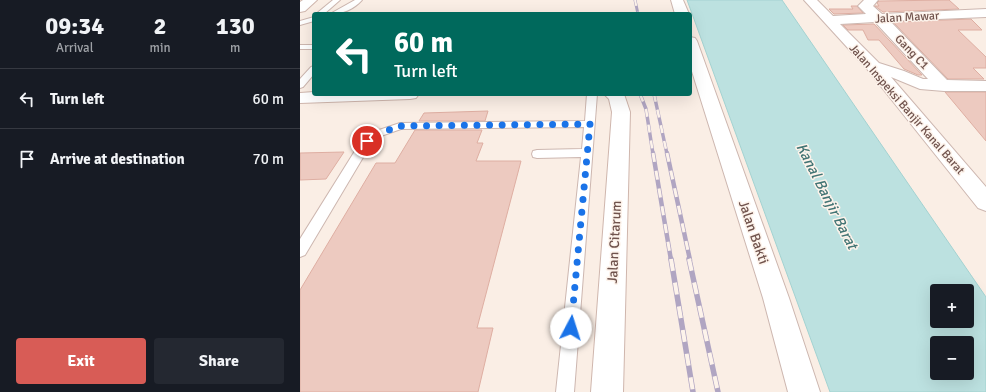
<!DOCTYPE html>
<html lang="en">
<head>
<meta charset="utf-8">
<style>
  :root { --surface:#171b24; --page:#242831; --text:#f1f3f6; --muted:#9ea1a6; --line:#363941; --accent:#d85c56 }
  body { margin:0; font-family:Signika,sans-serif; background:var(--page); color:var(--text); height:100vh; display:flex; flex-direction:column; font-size:15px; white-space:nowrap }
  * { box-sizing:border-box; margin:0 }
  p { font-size:13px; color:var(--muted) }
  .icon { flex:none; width:22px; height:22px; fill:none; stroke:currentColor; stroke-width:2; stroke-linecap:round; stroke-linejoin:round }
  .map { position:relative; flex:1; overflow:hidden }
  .side { display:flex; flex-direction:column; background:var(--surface); width:300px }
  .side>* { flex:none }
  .banner { position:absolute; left:12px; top:12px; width:380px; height:84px; border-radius:4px; box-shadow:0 4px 16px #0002; background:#00695c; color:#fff; overflow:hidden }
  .fabs { position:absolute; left:630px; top:284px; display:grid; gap:8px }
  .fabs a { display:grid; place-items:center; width:44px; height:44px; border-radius:4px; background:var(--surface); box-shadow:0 4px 16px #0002; font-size:20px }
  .pin { position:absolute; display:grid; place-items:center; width:34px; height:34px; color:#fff; margin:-17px; border:2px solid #fff; border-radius:50%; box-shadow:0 1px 4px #0007 }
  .me { position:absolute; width:44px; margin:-22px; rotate:5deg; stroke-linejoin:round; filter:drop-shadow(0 0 3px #0008) }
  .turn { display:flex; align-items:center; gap:14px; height:84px; padding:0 16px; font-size:18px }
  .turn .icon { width:52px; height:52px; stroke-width:2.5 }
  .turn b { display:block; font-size:28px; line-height:34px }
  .eta { display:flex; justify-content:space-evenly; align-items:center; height:68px; text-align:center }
  .eta b { font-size:24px; font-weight:800; line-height:28px }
  .button { display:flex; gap:8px; margin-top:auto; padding:8px 16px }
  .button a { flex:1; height:46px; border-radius:4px; background:var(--accent); color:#fff; font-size:16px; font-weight:800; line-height:46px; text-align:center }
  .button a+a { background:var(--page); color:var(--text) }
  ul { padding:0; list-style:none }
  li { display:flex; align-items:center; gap:12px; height:60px; padding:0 16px; border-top:1px solid var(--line) }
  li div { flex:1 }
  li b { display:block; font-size:15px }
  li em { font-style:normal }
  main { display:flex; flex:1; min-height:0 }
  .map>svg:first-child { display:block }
  .water { fill:#bce1e0; stroke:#a3d2d1; fill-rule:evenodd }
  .building { fill:#edcac0; stroke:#deaea2 }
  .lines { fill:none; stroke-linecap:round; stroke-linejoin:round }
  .lane-casing { stroke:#cdb7b0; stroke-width:2 }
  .street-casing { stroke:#cdb7b0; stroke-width:2 }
  .secondary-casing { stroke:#cfb6ad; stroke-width:2 }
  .lane { fill:#fff; fill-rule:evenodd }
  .street { fill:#fff; fill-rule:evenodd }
  .secondary { fill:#fff; fill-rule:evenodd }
  .rail-far3-casing { stroke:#b0a5c2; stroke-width:3 }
  .rail-far2-casing { stroke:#b0a5c2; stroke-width:3.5 }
  .rail-far1-casing { stroke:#b0a5c2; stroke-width:4.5 }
  .rail-casing { stroke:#b0a5c2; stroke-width:5.5 }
  .rail-far3 { stroke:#fdf3eb; stroke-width:2; stroke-dasharray:6; stroke-linecap:butt }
  .rail-far2 { stroke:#fdf3eb; stroke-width:2.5; stroke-dasharray:8; stroke-linecap:butt }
  .rail-far1 { stroke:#fdf3eb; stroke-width:3; stroke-dasharray:9; stroke-linecap:butt }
  .rail { stroke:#fdf3eb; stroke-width:4; stroke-dasharray:12; stroke-linecap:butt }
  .route { stroke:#1a73e8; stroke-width:7; stroke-dasharray:0 12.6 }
  .labels { text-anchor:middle; stroke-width:3; stroke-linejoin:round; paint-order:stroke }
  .far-street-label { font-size:12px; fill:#70534d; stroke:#fdf3eb }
  .street-label { font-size:14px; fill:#70534d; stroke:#fdf3eb }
  .water-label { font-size:15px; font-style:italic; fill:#427474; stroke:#fdf3eb }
</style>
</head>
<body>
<main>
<section class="side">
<div class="eta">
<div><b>09:34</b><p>Arrival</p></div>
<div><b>2</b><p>min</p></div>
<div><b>130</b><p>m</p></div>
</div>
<ul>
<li><svg class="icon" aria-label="left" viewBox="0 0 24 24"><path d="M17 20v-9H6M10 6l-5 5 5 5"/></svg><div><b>Turn left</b></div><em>60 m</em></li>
<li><svg class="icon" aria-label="arrive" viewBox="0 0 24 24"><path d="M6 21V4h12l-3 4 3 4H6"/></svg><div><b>Arrive at destination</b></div><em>70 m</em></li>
</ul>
<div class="button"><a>Exit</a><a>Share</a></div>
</section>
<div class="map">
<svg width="686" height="392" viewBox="0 0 686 392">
  <rect width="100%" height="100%" fill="#faeee5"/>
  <path class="water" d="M387 0H482L686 297V392H530ZM637 291H667V321H637ZM637 343H667V373H637Z"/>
  <path class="building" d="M649 0 659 9 583 12 575 6H579L577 3 579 1Z
    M551 6H557L563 13 534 14 529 9H553Z
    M671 19 682 30H658L686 57V68H673L684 79H648L593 22Z
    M574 24 622 75H618L604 69 579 40H568L563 30H548L543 25Z
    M645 92H686V141Z
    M188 111 185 121H119L124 113Z
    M115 130H182L177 143H183L176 161H221L177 328H193L178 392H0V290L76 163H95Z
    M44 152 26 179 0 180V153Z"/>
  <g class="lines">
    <defs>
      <path id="lane" d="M33 0H40L24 14H16Z
        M55 0H62C54 9 42 14 30 14Z
        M14 17V21L0 25V21Z
        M0 45H14V49H0Z
        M14 66V74L3 87 0 88V79L11 67Z
        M287 94H297L274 392H256L281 157 237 158 233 157 232 154 233 151 237 150 282 149 284 127 101 129 81 136 71 144 5 255 0 257V239L63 138 73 132 100 123 285 121Z"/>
      <path id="street" d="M371 0H383L389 14H375Z
        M504 0H517L533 16 566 14 558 6 564 0H578L573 6 582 14 686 9V17L590 21 647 80 686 81V91H644L620 89 591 77 686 187V211L678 208 567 69ZM575 22 628 79H623L604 71 579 63 540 24Z
        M390 37 395 38 397 41 489 298 520 392H488L463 298 390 65Z"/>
      <path id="secondary" d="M3 0H17L5 11 0 12V2Z
        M14 92V94H119L116 98 110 99 0 103V93Z
        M304 94H324L330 112 323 392H291L312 112 309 99Z"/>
    </defs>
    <use href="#lane" class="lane-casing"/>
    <use href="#street" class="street-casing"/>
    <use href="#secondary" class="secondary-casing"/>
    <use href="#lane" class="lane"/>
    <use href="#street" class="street"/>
    <use href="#secondary" class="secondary"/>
    <defs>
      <path id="rail-far3" d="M335 0 338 14"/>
      <path id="rail-far2" d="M340 94 346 109 353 154
        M354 94 367 154"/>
      <path id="rail-far1" d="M353 153 371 260
        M367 153 390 260"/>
      <path id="rail" d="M371 259 393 392
        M389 259 418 392"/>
    </defs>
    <use href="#rail-far3" class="rail-far3-casing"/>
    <use href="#rail-far2" class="rail-far2-casing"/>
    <use href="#rail-far1" class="rail-far1-casing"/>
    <use href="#rail" class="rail-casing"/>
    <use href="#rail-far3" class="rail-far3"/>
    <use href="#rail-far2" class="rail-far2"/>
    <use href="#rail-far1" class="rail-far1"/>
    <use href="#rail" class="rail"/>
  </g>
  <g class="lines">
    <path class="route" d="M67 141 78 134 100 126 290 124 271 328"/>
  </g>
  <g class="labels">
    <g class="far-street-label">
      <text transform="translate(607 17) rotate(-3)" y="4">Jalan Mawar</text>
      <text transform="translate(612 52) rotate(46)" y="4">Gang C1</text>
      <text transform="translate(607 109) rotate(49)" y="4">Jalan Inspeksi Banjir Kanal Barat</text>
    </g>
    <g class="street-label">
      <text transform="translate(454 232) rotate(71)" y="5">Jalan Bakti</text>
      <text transform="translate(314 242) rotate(-87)" y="5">Jalan Citarum</text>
    </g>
    <g class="water-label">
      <text transform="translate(527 196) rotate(63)" y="5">Kanal Banjir Barat</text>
    </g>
  </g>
</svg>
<div class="fabs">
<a>+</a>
<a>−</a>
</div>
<div class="pin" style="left:67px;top:141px;background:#d93025"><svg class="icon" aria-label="arrive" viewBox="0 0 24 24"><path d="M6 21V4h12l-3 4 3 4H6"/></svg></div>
<svg class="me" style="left:271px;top:328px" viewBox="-20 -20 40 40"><circle r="19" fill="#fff"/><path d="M0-13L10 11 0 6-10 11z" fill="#1a73e8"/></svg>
<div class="banner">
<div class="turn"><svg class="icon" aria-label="left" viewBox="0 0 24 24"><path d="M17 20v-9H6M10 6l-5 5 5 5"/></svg><div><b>60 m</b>Turn left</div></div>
</div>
</div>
</main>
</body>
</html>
